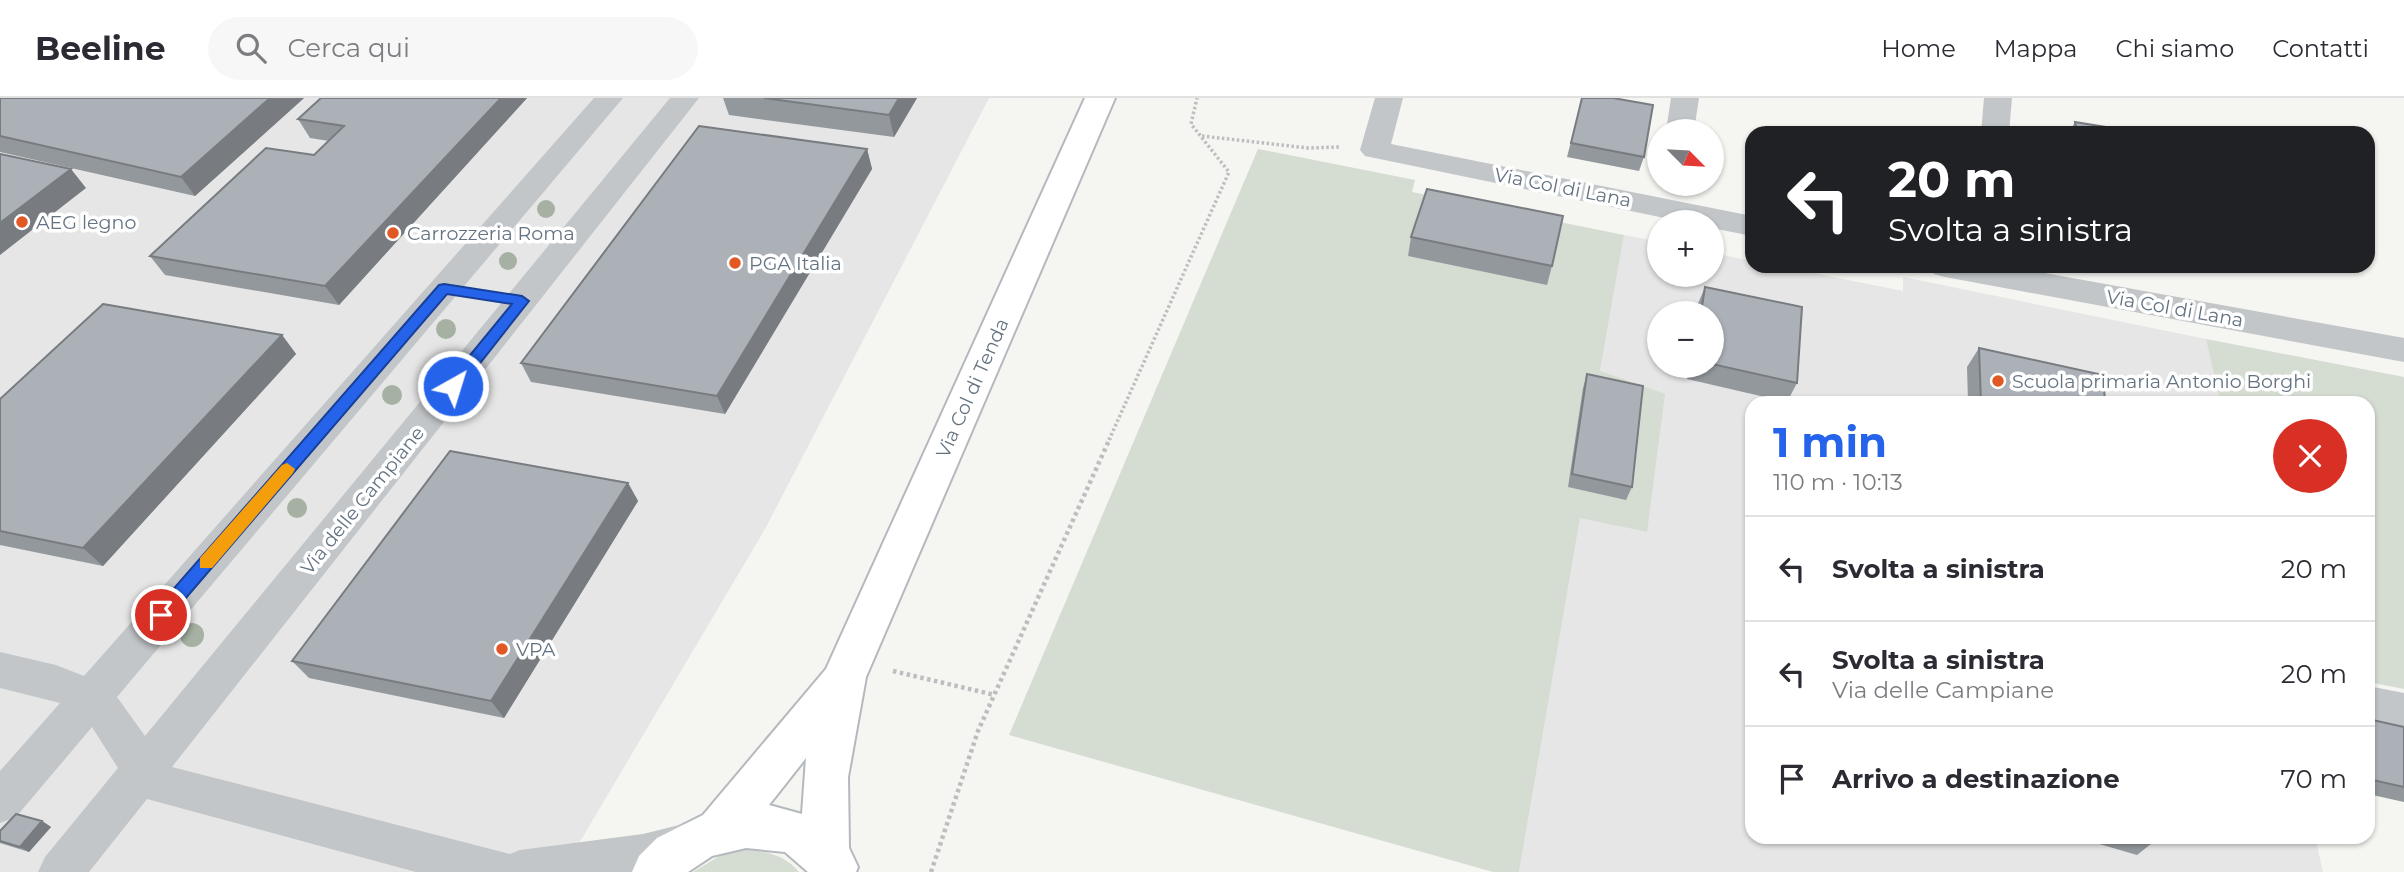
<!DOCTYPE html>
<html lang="it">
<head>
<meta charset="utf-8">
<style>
  :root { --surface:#fff; --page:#f7f7f7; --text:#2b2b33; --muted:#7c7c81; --line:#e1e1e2; --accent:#2563eb }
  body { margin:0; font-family:Montserrat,sans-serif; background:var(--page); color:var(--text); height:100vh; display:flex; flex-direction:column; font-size:26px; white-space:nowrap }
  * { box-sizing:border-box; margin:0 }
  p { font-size:23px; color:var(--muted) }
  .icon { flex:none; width:38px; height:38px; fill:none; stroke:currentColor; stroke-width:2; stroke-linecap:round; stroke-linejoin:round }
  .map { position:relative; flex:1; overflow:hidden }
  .drawer { position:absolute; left:1745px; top:298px; width:630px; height:448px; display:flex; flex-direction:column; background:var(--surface); border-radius:21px; box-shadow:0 2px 5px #0004 }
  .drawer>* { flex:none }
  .banner { position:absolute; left:1745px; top:28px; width:630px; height:147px; border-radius:21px; box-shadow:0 2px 5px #0004; background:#202124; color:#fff; overflow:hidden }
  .needle { width:46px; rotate:114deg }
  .fabs { position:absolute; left:1647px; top:21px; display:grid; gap:14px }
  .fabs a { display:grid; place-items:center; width:77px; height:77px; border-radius:50%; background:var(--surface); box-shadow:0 2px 5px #0004; font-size:35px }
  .pin { position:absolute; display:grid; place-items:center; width:60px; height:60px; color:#fff; margin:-30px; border:4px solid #fff; border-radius:50%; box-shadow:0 2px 7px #0007 }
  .me { position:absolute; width:77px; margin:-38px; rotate:39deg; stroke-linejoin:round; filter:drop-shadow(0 0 5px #0008) }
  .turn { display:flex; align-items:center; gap:24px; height:147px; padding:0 28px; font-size:32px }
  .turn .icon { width:91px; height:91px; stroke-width:2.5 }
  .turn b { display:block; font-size:49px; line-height:60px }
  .round { display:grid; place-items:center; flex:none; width:74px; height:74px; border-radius:37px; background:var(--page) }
  .summary { display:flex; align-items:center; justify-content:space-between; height:119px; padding:0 28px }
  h1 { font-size:42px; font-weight:700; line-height:52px; color:var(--accent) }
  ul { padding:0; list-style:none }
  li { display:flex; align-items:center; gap:21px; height:105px; padding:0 28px; border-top:2px solid var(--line) }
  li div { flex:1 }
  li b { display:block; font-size:26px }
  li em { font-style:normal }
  header { display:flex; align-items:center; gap:42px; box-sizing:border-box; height:98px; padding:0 35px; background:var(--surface); border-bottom:2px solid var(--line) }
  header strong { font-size:33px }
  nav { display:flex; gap:38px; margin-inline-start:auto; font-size:24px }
  .search { width:490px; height:63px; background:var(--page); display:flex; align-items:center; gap:18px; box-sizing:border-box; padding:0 24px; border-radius:38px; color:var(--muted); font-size:26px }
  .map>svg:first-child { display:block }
  .built { fill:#e5e6e5; fill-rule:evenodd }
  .green { fill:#d5dcd2 }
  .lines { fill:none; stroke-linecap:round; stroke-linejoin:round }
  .secondary-casing { stroke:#b4b9be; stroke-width:4 }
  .path-far1 { stroke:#bcbec0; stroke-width:3.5; stroke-dasharray:2.5 2.5; stroke-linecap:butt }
  .path { stroke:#bcbec0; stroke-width:4.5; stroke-dasharray:3.5 3.5; stroke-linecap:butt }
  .lane { fill:#c2c6c9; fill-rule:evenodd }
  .street { fill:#c2c6c9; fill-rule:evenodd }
  .secondary { fill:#fff; fill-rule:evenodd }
  .tree { fill:#a6b1a3 }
  .wall { fill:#93989d }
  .shaded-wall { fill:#787c80 }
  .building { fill:#abb1b7; stroke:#787c80; stroke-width:2 }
  .route { fill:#2563eb; stroke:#184099; stroke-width:2 }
  .slow { fill:#f59e0b }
  .poi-dot { fill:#e25824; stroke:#fff; stroke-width:2.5 }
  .labels { text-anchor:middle; stroke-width:7; stroke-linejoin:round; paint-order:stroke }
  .street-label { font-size:19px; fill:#647382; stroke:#fff }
  .poi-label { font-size:19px; fill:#647382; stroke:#fff; text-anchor:start }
</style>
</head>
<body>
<header>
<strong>Beeline</strong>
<div class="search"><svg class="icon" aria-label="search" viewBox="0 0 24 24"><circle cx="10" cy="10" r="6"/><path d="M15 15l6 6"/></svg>Cerca qui</div>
<nav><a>Home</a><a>Mappa</a><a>Chi siamo</a><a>Contatti</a></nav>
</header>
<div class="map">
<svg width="2404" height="774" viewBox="0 0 2404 774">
  <rect width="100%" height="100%" fill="#f5f5f1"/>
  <path class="built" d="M0 0H989L765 431 562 774H0Z
    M1624 137 1659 144V177H1712V155L1752 163V168H1778L1903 193V179L2206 241 2220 304H1752V738L2315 739 2323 774H1519L1580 419 1646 434 1600 273ZM1659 215H1712V268H1659Z"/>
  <path class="green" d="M1258 51 1415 82 1412 94 1624 137 1600 273 1665 296 1647 434 1580 420 1519 774H1493L1009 637Z
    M2206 241 2404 279V591L2368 584V304H2220Z
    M747 751C768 754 785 757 799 774H693L723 756Z"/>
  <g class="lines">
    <defs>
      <path id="secondary" d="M1085 0H1115L866 579 848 679 849 750 858 769 856 774H808L785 754 746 750 712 758 688 774H632L639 758 657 740 703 717 826 571ZM806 660 802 716 769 707Z"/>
    </defs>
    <use href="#secondary" class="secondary-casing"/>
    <path class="path-far1" d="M1202 38 1308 50 1339 49
      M1109 342 1229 74 1191 26 1197 0"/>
    <path class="path" d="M893 573 995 597
      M931 774 978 633 1110 340"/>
    <path class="lane" d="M444 186 522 198 530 203 522 208 439 195 436 191Z"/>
    <path class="street" d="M594 0H623L117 599 145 638 670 0H699L172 669 510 756 520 752 643 736 687 725 703 731 709 746 703 761 660 774H416L147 701 89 774H38L45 759 118 670 92 629 16 719 0 725V673L60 605 0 590V554L56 567 84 578Z
      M1375 0H1403L1391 46 1752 118V138L1712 130V124H1684L1365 58 1360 52Z
      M1671 0H1699L1694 33H1666Z
      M1984 0H2012L2009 35H1981Z
      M1929 168H2005L2404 240V264L1945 179 1934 176Z
      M2368 588 2404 595V633L2368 624Z"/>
    <use href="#secondary" class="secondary"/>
  </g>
  <g class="tree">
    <circle cx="546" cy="111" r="9"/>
    <circle cx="508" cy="163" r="9"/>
    <circle cx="446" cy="231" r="10"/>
    <circle cx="392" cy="297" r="10"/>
    <circle cx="297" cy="410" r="10"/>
    <circle cx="192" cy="537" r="12"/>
  </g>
  <path class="wall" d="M0 0H304L195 98 0 54Z
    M321 0H527L339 207 165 177 150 158 314 57 329 43 310 40 298 21Z
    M723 0H917L894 39 729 17Z
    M1582 0 1644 59 1639 73 1567 59Z
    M2075 24 2143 35H2069Z
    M867 51 872 71 725 316 531 284 521 265Z
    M1411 139 1552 168 1547 187 1408 158Z
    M1705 189 1797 285 1787 304 1687 281 1689 268H1712V215H1696L1697 208Z
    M282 237 296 256 103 468 0 447V301Z
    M1979 250 2105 303 2104 304H1968L1967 269Z
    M1587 276 1632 389 1626 402 1568 389 1583 290Z
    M628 385 638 403 504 620 309 580 292 563Z
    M2368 621 2404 629V704L2368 696Z
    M42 723 51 729 29 754 0 745V733Z
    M2072 738H2156V742L2137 757Z"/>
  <path class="shaded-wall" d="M270 0H304L195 98 181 79Z
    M501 0H527L339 207 325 188Z
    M899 0H917L894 39 889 17Z
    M867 51 872 71 725 316 717 298Z
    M71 71 86 90 0 157V125Z
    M282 237 296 256 103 468 83 450Z
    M628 385 638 403 504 620 491 603Z
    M42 723 51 729 29 754 20 749Z"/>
  <path class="building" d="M0 0H270L181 79 0 38Z
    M321 0H501L325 188 150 158 266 50 314 57 344 28 298 21Z
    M764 0H899L889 17Z
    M1582 0H1613L1653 7 1644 59 1571 45Z
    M2075 24 2143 35H2077Z
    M699 28 867 51 717 298 521 265Z
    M0 56 71 71 0 125Z
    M1427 91 1563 118 1552 168 1411 139Z
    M1705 189 1802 209 1797 285 1712 266V215H1701Z
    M103 206 282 237 83 450 0 433V301Z
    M1979 250 2103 277 2105 303 2098 301V304H1981Z
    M1587 276 1643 288 1632 389 1572 376Z
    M450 353 628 385 491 603 292 563Z
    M2368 621 2404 629V689L2368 681Z
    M16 716 42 723 20 749 0 743V733Z
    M2144 738H2156V742Z"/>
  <path class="route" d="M444 186 522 198 529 203 459 292H448V284L512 206 447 196 167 522H155L152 517 155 512 439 187Z"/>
  <path class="slow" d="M287 365 295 371 293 375 212 470H200V460L282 367Z"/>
  <g class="poi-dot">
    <circle cx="22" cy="124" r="7"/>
    <circle cx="393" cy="135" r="7"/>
    <circle cx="735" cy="165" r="7"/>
    <circle cx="1998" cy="283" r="7"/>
    <circle cx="502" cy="551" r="7"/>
  </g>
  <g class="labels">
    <g class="street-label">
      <text transform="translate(1563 89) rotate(11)" y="7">Via Col di Lana</text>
      <text transform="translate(2175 210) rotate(10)" y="7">Via Col di Lana</text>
      <text transform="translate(972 290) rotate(-66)" y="7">Via Col di Tenda</text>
      <text transform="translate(362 402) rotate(-51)" y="7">Via delle Campiane</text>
    </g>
    <g class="poi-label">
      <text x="36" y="131">AEG legno</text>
      <text x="407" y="142">Carrozzeria Roma</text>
      <text x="749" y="172">PGA Italia</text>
      <text x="2012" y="290">Scuola primaria Antonio Borghi</text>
      <text x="516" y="558">VPA</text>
    </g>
  </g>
</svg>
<div class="fabs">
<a><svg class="needle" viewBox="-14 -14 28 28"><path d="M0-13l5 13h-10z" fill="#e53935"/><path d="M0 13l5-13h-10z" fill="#7c7c81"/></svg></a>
<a>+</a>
<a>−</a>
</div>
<div class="pin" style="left:161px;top:517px;background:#d93025"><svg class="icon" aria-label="arrive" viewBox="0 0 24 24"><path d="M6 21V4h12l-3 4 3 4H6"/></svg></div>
<svg class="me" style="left:453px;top:288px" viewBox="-20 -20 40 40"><circle r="17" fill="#2563eb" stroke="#fff" stroke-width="3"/><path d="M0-11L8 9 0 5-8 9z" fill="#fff"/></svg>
<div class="banner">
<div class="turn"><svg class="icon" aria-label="left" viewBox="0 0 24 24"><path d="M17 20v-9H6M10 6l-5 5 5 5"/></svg><div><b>20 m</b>Svolta a sinistra</div></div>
</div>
<section class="drawer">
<div class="summary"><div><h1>1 min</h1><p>110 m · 10:13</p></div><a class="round" style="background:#d93025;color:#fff"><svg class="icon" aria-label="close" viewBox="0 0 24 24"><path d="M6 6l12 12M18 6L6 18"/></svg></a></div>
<ul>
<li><svg class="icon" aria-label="left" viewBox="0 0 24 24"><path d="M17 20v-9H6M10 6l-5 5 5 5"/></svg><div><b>Svolta a sinistra</b></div><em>20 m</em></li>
<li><svg class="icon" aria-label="left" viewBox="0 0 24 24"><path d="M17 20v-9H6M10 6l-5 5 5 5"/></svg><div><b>Svolta a sinistra</b><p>Via delle Campiane</p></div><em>20 m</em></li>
<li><svg class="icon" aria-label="arrive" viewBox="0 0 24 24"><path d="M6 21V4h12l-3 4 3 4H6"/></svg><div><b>Arrivo a destinazione</b></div><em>70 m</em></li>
</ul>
</section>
</div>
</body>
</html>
